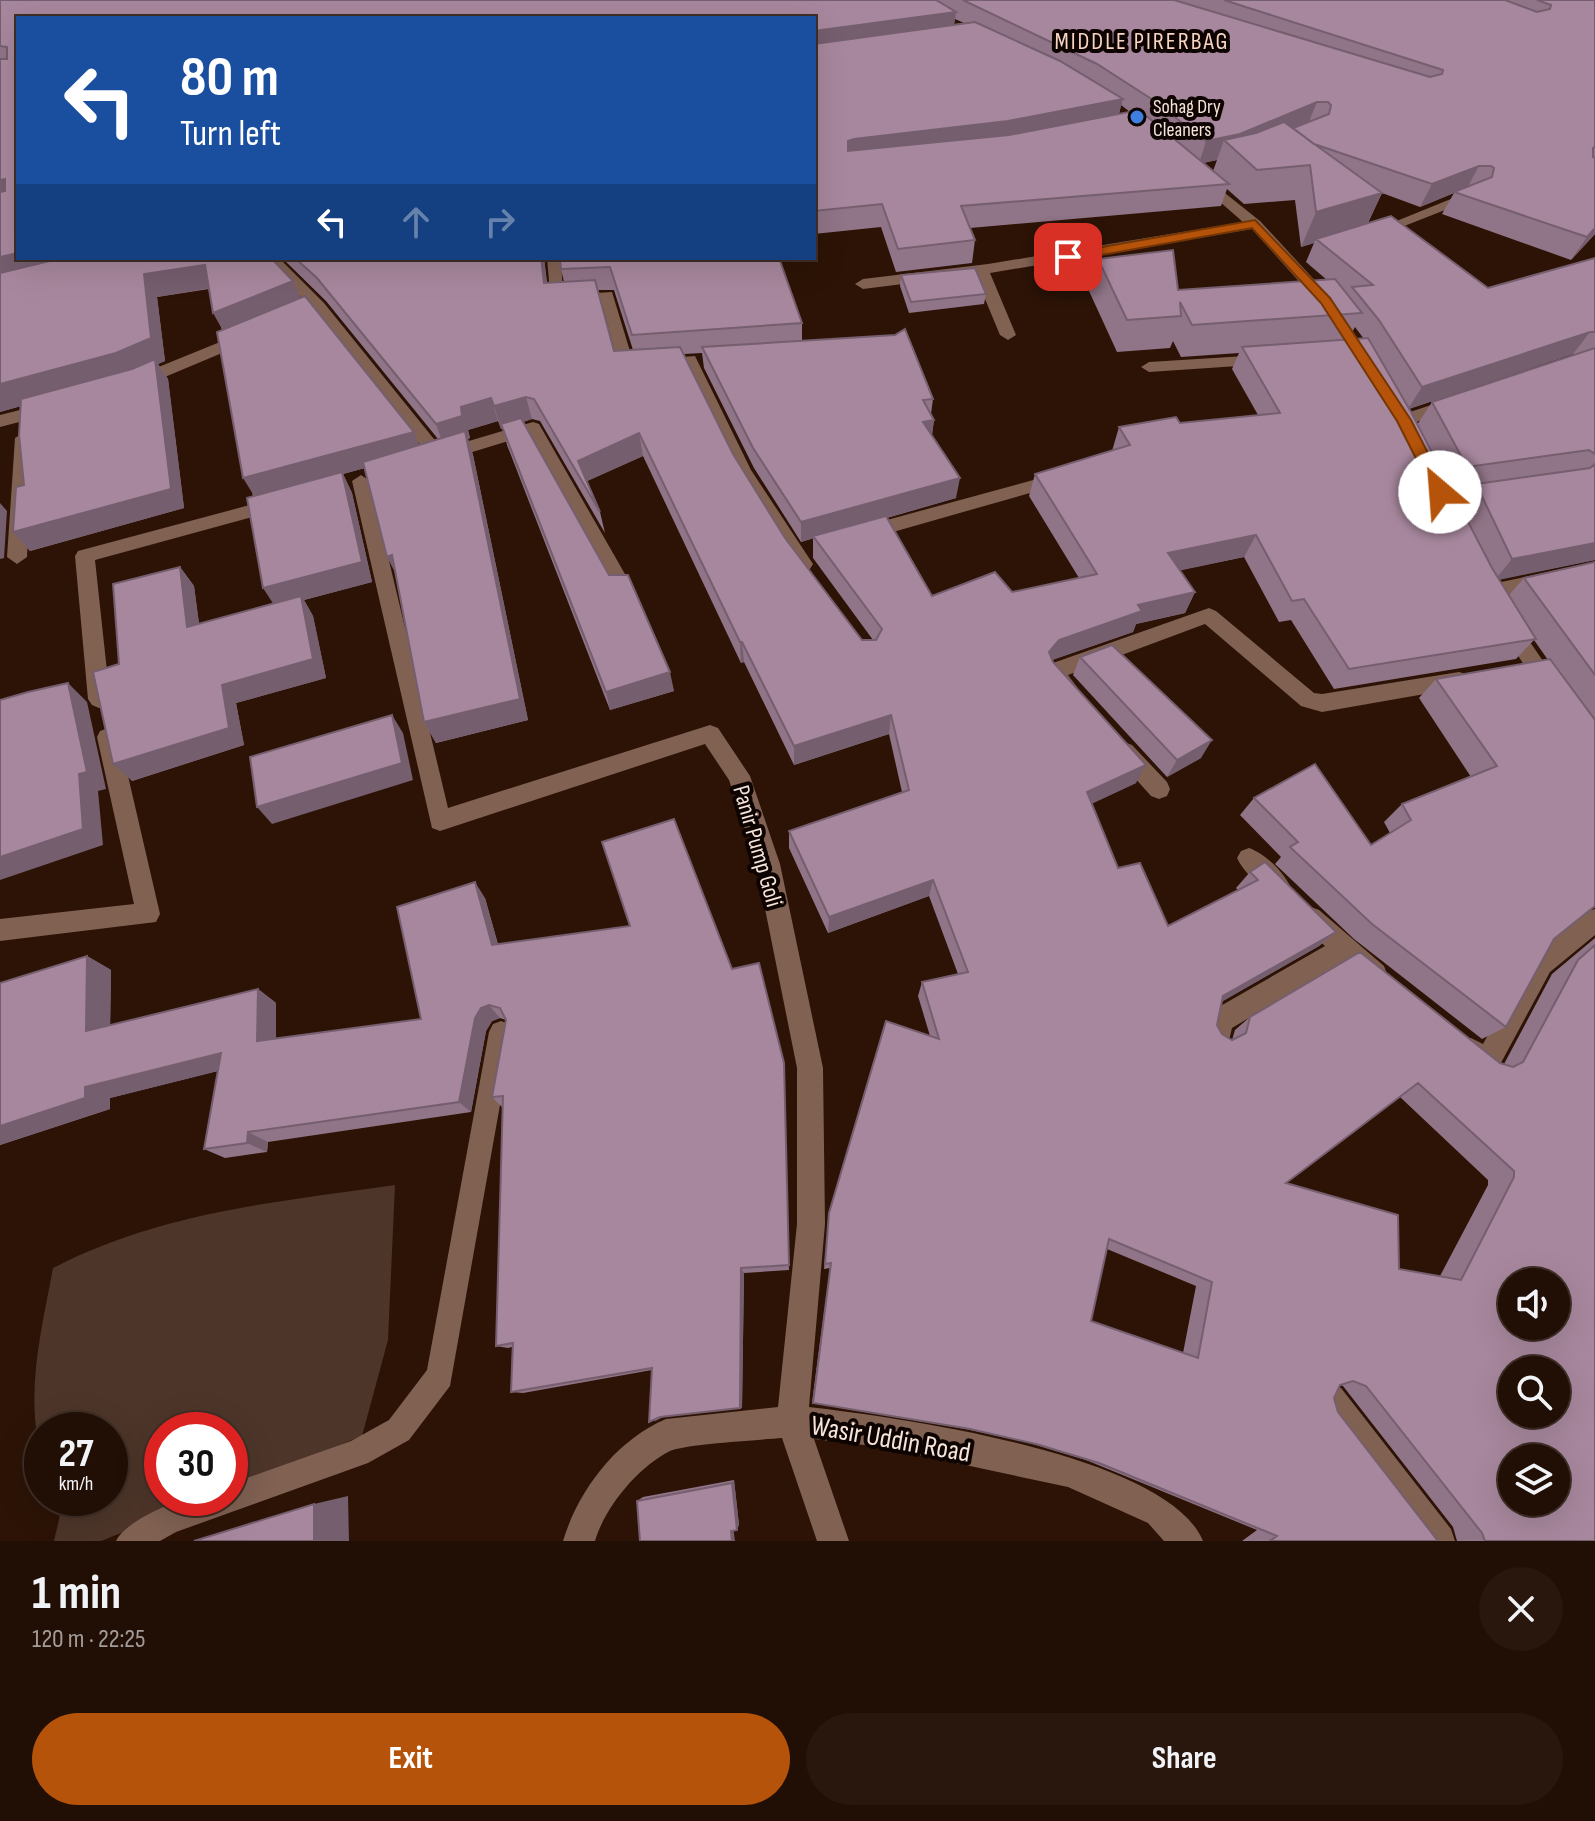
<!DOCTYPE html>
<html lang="en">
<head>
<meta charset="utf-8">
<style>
  :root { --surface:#210e04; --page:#29170e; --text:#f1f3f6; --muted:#a29c9a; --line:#3e2e26; --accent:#b45309 }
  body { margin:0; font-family:"Sofia Sans Condensed",sans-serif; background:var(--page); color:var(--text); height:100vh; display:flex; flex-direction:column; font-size:30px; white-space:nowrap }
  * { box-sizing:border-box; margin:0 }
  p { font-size:26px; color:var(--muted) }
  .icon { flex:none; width:44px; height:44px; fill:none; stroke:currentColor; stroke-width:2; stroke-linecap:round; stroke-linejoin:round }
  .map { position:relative; height:1541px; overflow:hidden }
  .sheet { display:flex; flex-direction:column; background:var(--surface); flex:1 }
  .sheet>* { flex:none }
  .banner { position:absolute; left:16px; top:16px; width:800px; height:244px; border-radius:0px; box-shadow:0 8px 32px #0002,0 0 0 2px var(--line); background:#1a4fa0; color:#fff; overflow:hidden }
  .fabs { position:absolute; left:1498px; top:1268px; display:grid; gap:16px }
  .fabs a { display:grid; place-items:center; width:72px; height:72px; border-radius:50%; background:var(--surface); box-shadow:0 8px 32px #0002,0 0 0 2px var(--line); font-size:40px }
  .speed { position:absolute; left:24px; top:1412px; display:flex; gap:16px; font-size:40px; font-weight:700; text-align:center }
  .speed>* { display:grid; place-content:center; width:104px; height:104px; border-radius:50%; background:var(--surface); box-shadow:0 8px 32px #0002,0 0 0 2px var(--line); line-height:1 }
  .speed small { font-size:20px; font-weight:400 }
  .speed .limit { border:12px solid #d22; background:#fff; color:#111 }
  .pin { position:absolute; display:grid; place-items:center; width:68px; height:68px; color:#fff; margin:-34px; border-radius:16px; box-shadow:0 4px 12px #0006 }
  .me { position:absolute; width:88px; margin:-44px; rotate:333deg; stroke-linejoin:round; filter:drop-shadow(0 0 6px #0008) }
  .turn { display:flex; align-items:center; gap:28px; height:168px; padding:0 32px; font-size:36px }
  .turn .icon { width:104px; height:104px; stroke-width:2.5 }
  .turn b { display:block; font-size:56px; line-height:68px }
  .lanes { display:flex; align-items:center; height:76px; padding:0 32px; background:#0003; justify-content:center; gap:40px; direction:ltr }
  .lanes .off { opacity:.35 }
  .round { display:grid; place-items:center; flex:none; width:84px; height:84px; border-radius:42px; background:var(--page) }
  .summary { display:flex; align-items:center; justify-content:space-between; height:136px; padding:0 32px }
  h1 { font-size:48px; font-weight:700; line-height:60px }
  .button { display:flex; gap:16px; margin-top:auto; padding:16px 32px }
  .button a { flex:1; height:92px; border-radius:48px; background:var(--accent); color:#fff; font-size:32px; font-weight:700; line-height:92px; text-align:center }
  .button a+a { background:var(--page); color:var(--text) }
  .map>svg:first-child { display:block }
  .green { fill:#4d3529 }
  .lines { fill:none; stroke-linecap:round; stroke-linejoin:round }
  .service { fill:#806152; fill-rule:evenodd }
  .minor { fill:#806152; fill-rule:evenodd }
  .wall { fill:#907487; fill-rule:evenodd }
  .shaded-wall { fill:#755e6e }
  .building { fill:#a7879d; stroke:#755e6e; stroke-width:2; fill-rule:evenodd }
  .route { fill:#b45309; stroke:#753606; stroke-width:2 }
  .shop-dot { fill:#3f7fe0; stroke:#0d0401; stroke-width:3 }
  .labels { text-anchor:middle; stroke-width:8; stroke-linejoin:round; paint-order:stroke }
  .far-poi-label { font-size:20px; fill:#f6e4db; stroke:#0d0401; text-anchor:start }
  .far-quarter-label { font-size:24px; letter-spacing:2px; fill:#f8d5c3; stroke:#0d0401 }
  .street-label { font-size:24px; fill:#f6e4db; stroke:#0d0401 }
  .near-street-label { font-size:28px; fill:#f6e4db; stroke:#0d0401 }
</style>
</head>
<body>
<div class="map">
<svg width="1595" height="1541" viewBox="0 0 1595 1541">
  <rect width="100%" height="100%" fill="#2c1306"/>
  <path class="green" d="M395 1185 388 1340 362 1436 230 1489V1430H162V1498H209L101 1541H54L60 1515 55 1498H110V1430H42V1456C24 1396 42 1328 53 1268 161 1212 277 1202 395 1185Z"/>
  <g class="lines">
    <path class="service" d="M501 1021 509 1024 513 1032 450 1386 409 1440 368 1463 176 1532 160 1541H116C124 1523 171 1501 192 1498 204 1496 218 1498 230 1498V1484L351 1441 389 1420 427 1370 489 1032 493 1024Z"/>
    <path class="minor" d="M1201 174 1260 221 1333 300V306H1321L1252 229 990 273 1016 335 1008 340 1000 335 975 275 863 289 855 284 863 279 988 264 1243 222 1196 181 1194 178Z
      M1473 190 1480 194 1478 197 1379 236H1369L1367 233Z
      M264 258H279L324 303 442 449 533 422 539 424 633 588 630 593H616L528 435 443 461 432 460 312 309Z
      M547 258H561L563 295 612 292 633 361 695 356 751 470 813 564 810 569H796L734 471 684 366 620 371 601 300 551 303Z
      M247 331 255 336 253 340 141 387H129L127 383 129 379Z
      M1262 355 1268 356V364L1149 372 1141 367 1149 362Z
      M1452 398 1460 404 1458 408 1404 426 1395 420 1398 416Z
      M48 403 57 409 54 413 0 427V415Z
      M24 432 33 438 27 557 17 564 7 557 15 438Z
      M1059 473 1068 479 1065 483 865 540 856 533 865 526Z
      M361 475 370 481 448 808 710 725 718 728 750 776 780 864 823 1068 825 1224 809 1407C896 1417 1167 1454 1203 1541H1164L1148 1523 1068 1487 881 1447 814 1439 849 1541H817L782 1438C760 1440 685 1444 670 1451 638 1467 605 1507 595 1541H563C578 1491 616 1440 666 1419L778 1407 797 1224V1068L756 864 729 780 705 744 440 831 432 828 352 481Z
      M1498 485 1507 491 1504 495 1443 505 1434 499 1443 493Z
      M276 498 282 499 285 504 282 509 95 560 110 699 106 705 99 708 92 705 88 699 75 556 78 551Z
      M1595 562V576L1487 599 1480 597 1477 592 1480 587 1487 585Z
      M1209 608 1216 611 1314 693 1322 694 1459 672 1466 674 1469 680 1466 686 1459 688 1322 712 1301 706 1205 624 1068 675 1079 690 1076 696C1061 701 1051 687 1045 674L1053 663Z
      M1508 617 1515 620 1556 680 1559 686 1556 692 1549 694 1542 692 1501 630 1498 625 1501 620Z
      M108 728 116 731 119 737 160 914 156 922 0 941V919L134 904 97 737 100 731Z
      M1124 742 1132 745 1167 782 1170 789 1167 796 1159 799 1151 796 1116 757 1113 751 1116 745Z
      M1249 848C1264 853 1283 871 1290 886L1286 894 1278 897C1263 891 1244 873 1237 858L1241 851Z
      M1311 907 1319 910 1384 966 1387 974 1384 982 1375 986 1366 982 1343 962 1232 1028 1228 1045 1219 1049 1210 1045 1206 1036 1210 1012 1325 946 1303 926 1299 918 1303 910Z
      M1595 909V935L1550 972 1496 1072 1487 1076 1462 1060 1458 1051 1462 1042 1471 1038 1483 1044 1532 956 1586 912Z
      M1330 1384 1341 1388 1451 1529 1455 1541H1419L1319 1410 1315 1399 1319 1388Z"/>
  </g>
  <path class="wall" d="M0 0H1595V234L1571 260 1442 214 1454 193 1420 207 1382 193 1368 223 1488 288 1595 258V560L1499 579 1509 595 1524 578 1595 562V907L1554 939 1506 1027 1482 1039 1354 939 1275 864 1281 857 1240 815 1254 798 1371 845 1390 833 1384 822 1402 804 1471 777 1419 698 1436 679 1548 660 1534 640 1516 659 1334 689 1291 620 1279 622 1244 557 1180 570 1195 592 1185 613 1136 624 1133 632 1052 660 1136 783 1091 804 1118 868 1168 926 1238 890 1236 888 1250 872 1336 932 1319 946 1221 1002 1217 1025 1222 1034 1232 1040 1235 1030 1250 1017 1504 1064 1552 974 1595 938V1541H1457L1453 1527 1343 1386 1340 1385 1334 1398 1338 1412 1438 1541H1242L1257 1530 1086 1460 1026 1442 966 1429 812 1403 830 1268 824 1269 829 1213 930 1036 918 996 922 982 958 974 929 896 828 933 789 848V831L902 792 889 734 794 765 744 662 741 663 643 456 587 481 600 512 605 533 540 421 532 419 523 422 674 691 610 710 507 445 503 428 501 429 498 421 468 430 470 438 468 439 473 455 528 720 436 743 424 722 396 574 365 468 343 474 352 493 372 582 304 600 313 616 326 678 236 703 244 745 132 781 119 664 180 567 194 586 199 624 273 604 222 330 209 289 157 297 165 361 158 364 168 379 184 508 30 551 13 532 24 485 21 406 0 412ZM18 18H814V234L881 227 896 272 972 263 975 240 970 228 1221 206 1227 189 1244 204 1295 200 1301 247 1314 243 1306 262 1327 280 1178 290 1098 259 1089 291 1117 352 1170 348 1173 341 1181 357 1239 353 1232 369 1258 415 1180 423 1119 427 1112 451 1035 474 1029 496 1079 578 1012 592 932 596 887 518 956 498 932 435 934 420 931 414 933 399 802 341V323L779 258 561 269 564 282H547L544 258H282L326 301 438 439 419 445 300 298 293 281 18 258ZM955 19 964 23 954 24ZM1121 105 1130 112 1119 114ZM1217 160 1213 171 1203 163ZM597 290H614L633 350 614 351ZM1355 327 1364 339 1348 340ZM702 353 704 368 754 468 801 542 813 538V558L873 640H862L785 538 733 454 684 354ZM1573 354H1576L1432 402 1417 425 1409 409ZM1475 485 1460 506 1451 489ZM1400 1097 1488 1180V1185L1440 1276 1399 1269 1286 1183ZM1107 1249 1196 1286 1183 1353 1091 1321Z
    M901 275 986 294 984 304 909 313 900 286Z
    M1080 657 1201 758 1167 777 1073 675Z
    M485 898 498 944 732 969 784 1063 789 1270 744 1273 742 1408 665 1416 655 1421 652 1370 523 1393 511 1392 512 1347 508 1348 496 1346 503 1108 492 1097 506 1020 500 1018 492 1021 486 1031 471 1112 268 1142 267 1152 225 1158 204 1149 218 1071 110 1098V1109L0 1145V983L87 956 111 970 110 1025 258 989 276 1003V1039L421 1019Z
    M734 1480 739 1525 734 1530 637 1501 643 1497Z"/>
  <path class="shaded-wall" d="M956 12 953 33 814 53V31Z
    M1123 99 1117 121 847 163 848 141 854 139Z
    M1317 102 1308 124 1285 134 1224 140 1217 160 1199 164 1206 141Z
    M1479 166 1467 188 1454 192V193L1420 207 1432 184Z
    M5 179 18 199 0 206V180Z
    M1382 193 1365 228 1316 239 1314 243 1301 247 1316 212Z
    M1595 228V234L1571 260 1587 237Z
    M18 253V258H72L0 284V257Z
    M541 258H544L549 305 544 283Z
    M205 265 217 287 157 297 165 361 158 364 168 379 184 508 30 551 13 532 131 375 0 412V384L144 274Z
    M293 281 303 304 226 336 213 313Z
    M1590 332 1573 354 1408 409 1422 387Z
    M526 397 532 419 501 429 494 406Z
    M491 398 498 421 468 430 470 438 468 439 473 455 528 720 436 743 424 722 444 447 436 424 461 407Z
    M934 420 931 441 923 422Z
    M414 432 422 452 343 474 352 493 372 582 304 600 313 616 326 678 236 703 244 745 132 781 113 764 222 685 276 608 263 588 256 499 243 478Z
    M639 433 643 456 583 483 578 461Z
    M960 478 956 498 801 542V522Z
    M0 503 7 511 4 558 0 559Z
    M1256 535 1244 557 1159 575 1168 553Z
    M1595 543V560L1494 581 1512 559Z
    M392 555 399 580 387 557Z
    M180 567 194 586 202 646 187 627Z
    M1195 592 1185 613 1136 624 1133 632 1052 660 1049 652 1059 640 1138 605Z
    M740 642H742L744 662 741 663Z
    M670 672 674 691 610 710 606 692Z
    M68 683 87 702 106 789 98 791 103 845 0 880V857L79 774Z
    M392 715 403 733 413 780 272 824 257 807Z
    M891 715 889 734 794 765V746Z
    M1212 740 1201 758 1167 777 1177 760Z
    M1146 765 1136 783 1078 810 1087 792Z
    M933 880 929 896 828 933 829 917Z
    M475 882 485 898 502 960 492 945Z
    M1336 932 1319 946 1209 1009 1223 996Z
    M87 956 111 970 110 1043 86 1031Z
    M258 989 276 1003V1054L257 1041Z
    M489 1005 500 1018 492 1021 486 1031 471 1112 459 1102 475 1018 481 1008Z
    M221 1053 241 1065 110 1098V1109L0 1145V1126L85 1087Z
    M248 1132 268 1142 267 1152 247 1143Z
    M741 1268 744 1273 742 1408H740Z
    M734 1480 739 1525 737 1530 732 1483Z
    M348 1496 349 1541H314V1504Z
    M733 1526 735 1541H732L731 1531Z"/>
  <path class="building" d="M0 0H936L956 12 814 31V18H18V253L0 257V192L5 191V179L0 180V59H7V47L0 46Z
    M963 0H1174L1430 77 1442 74 1443 70 1224 0H1505L1537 12 1550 9 1551 5 1537 0H1595V147L1593 148V157L1595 158V228L1587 237 1454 192 1492 177 1494 168 1491 166H1479L1432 184 1314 144 1293 128 1329 114 1331 105 1328 102H1317L1240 134 1206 141 1150 98 1097 64Z
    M975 22 1060 61 1123 99 1008 121 854 139 848 141V151L1009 135 1139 110 1229 184 961 206 975 240 898 249 882 204 814 211V44Z
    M1284 122 1382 193 1316 212 1310 165 1257 170 1224 140 1256 133Z
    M1391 216 1488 288 1595 258V332H1590L1422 387 1379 320 1352 287 1373 285 1316 239Z
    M1173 250 1178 290 1335 279 1362 313 1192 325 1180 302 1181 316 1127 320 1098 259Z
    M62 258H271L293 281 213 313 205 265 144 274 151 338 116 353 0 384V273Z
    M295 258H541L544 283 595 280 614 351 680 347 733 454 785 538 862 640H876L882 629 813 536 886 516 932 596 995 572 1012 592 1097 574 1035 474 1130 445 1119 427 1176 417 1180 423 1280 413 1242 347 1368 338 1411 412 1492 568 1536 639 1349 669 1304 599 1292 601 1256 535 1168 553 1195 592 1138 605 1142 611 1059 640 1049 652 1053 662 1146 765 1087 792 1118 868 1140 863 1168 926 1258 880 1250 872 1265 862 1336 932 1223 996 1217 1025 1222 1034 1232 1040 1246 1033 1250 1017 1360 952 1500 1063 1513 1067 1523 1062 1578 960 1595 945V1541H1485L1482 1533 1366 1386 1353 1381 1340 1385 1334 1398 1338 1412 1438 1541H1270L1277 1536 1099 1463 1036 1444 970 1429 813 1403 831 1263 825 1264 829 1213 886 1021 939 1039 922 982 968 972 933 880 829 917 789 831 909 790 891 715 794 746 742 642H740L639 433 578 461 600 512 534 399 526 397 494 406 491 398 461 407 462 416 436 424 317 278ZM1418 1083 1514 1171V1177L1461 1280 1399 1269 1398 1215 1286 1183ZM1109 1239 1212 1282 1198 1358 1091 1321ZM1512 1282H1556V1326H1512ZM1512 1370H1556V1414H1512ZM1512 1458H1556V1502H1512Z
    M560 258H779L802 323 632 335 610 267 561 269Z
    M975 268 986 294 911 302 901 275Z
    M305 296 414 432 243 478 217 332Z
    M905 329 933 399 923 400 934 420 923 422 960 478 801 522 753 448 702 347 895 335Z
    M1595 348V454L1589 450 1467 467 1432 402Z
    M155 359 171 489 13 532 16 487 24 485 19 435 21 399 132 369Z
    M521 418 609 575H628L670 672 606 692 501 424Z
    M465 431 520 699 424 722 392 555 387 557 363 462Z
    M1595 464V543L1512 559 1476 484 1590 468Z
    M342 472 362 562 263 588 247 498Z
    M1595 562V675L1524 578Z
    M180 567 187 627 301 596 313 659 222 685 229 728 113 764 93 672 119 664 113 584Z
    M1112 645 1212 740 1177 760 1080 657Z
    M1550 659 1595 720V906L1554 939 1506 1027 1372 924 1290 847 1298 842 1254 798 1315 764 1371 845 1411 820 1402 804 1497 766 1436 679Z
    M68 683 87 772 79 774 83 829 0 857V700L28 692Z
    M392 715 402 763 257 807 250 757Z
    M674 819 732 969 759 963 784 1063 789 1265 741 1268 740 1408 660 1417 649 1422 652 1368 511 1392 513 1343 496 1346 503 1096 492 1097 506 1020 500 1008 489 1005 481 1008 475 1018 459 1102 248 1132 247 1143 204 1149 221 1053 85 1087V1098L0 1126V983L87 956 86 1031 258 989 257 1041 421 1019 397 907 475 882 492 945 630 926 602 842Z
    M732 1483 737 1530 731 1531 732 1541H640L637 1501Z
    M314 1504V1541H194Z"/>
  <path class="route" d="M1255 220 1330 298 1411 420 1448 492 1446 496H1435L1397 421 1321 303 1252 228 1068 261 1061 257 1068 253Z"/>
  <circle class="shop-dot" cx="1137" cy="117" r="8"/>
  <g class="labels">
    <g class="far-poi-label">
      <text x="1153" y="113">Sohag Dry<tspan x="1153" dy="23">Cleaners</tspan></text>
    </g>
    <g class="far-quarter-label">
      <text x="1142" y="49">MIDDLE PIRERBAG</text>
    </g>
    <g class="street-label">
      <text transform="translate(758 846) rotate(74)" y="8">Panir Pump Goli</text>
    </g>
    <g class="near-street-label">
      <text transform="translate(891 1438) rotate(10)" y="10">Wasir Uddin Road</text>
    </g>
  </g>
</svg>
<div class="fabs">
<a><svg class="icon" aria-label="sound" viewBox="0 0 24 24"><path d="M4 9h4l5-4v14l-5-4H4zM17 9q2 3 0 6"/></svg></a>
<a><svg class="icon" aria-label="search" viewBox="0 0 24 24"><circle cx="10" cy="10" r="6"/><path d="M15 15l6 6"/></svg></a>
<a><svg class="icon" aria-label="layers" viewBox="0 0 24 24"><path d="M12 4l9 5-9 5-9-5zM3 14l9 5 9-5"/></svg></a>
</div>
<div class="speed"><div>27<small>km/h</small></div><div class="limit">30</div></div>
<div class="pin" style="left:1068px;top:257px;background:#d93025"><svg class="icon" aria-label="arrive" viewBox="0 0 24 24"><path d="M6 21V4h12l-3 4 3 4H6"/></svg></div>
<svg class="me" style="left:1440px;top:492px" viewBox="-20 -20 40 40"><circle r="19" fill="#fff"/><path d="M0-13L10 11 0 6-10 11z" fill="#b45309"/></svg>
<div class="banner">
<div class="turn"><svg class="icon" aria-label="left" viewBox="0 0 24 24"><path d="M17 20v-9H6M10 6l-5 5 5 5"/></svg><div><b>80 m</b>Turn left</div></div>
<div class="lanes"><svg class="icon" aria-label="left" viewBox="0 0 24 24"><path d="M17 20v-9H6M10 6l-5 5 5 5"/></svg><svg class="icon off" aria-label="ahead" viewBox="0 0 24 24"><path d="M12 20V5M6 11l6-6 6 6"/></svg><svg class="icon off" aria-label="right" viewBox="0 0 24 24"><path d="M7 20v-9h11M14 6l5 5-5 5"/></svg></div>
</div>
</div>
<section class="sheet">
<div class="summary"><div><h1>1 min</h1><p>120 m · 22:25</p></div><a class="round"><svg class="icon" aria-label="close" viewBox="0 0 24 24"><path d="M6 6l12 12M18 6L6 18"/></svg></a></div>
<div class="button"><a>Exit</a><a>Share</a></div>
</section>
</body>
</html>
